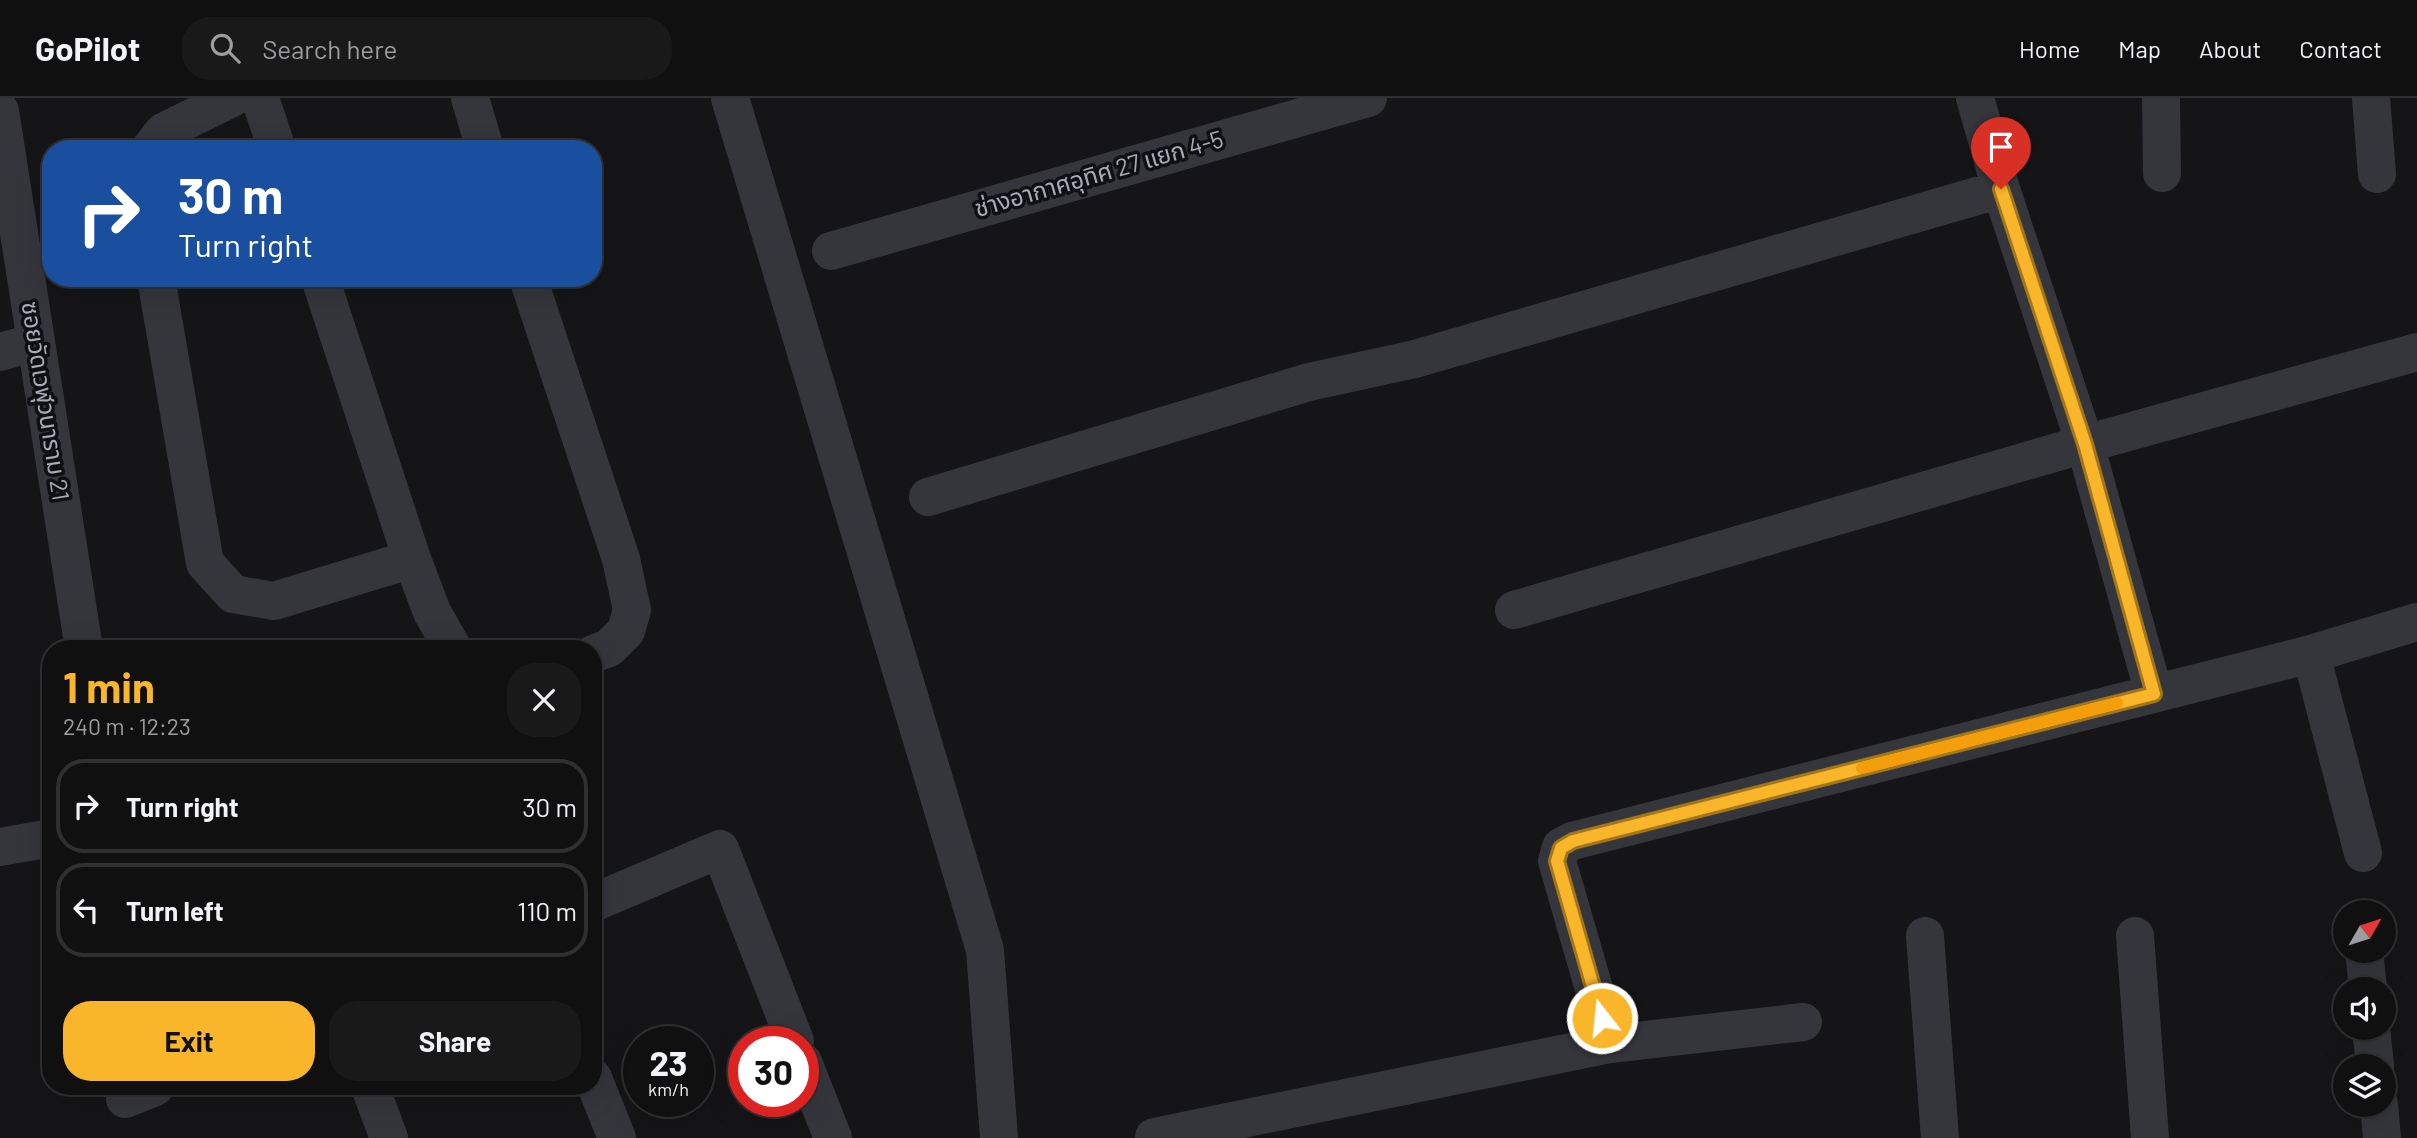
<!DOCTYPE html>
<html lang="en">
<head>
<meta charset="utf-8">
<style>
  :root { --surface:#101011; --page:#19191a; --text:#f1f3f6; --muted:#9c9d9f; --line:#303031; --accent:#f9b62a }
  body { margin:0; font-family:Barlow,"Noto Sans Thai",sans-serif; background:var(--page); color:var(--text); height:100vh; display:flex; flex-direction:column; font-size:26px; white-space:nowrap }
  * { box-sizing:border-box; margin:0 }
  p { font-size:23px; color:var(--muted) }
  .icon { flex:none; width:38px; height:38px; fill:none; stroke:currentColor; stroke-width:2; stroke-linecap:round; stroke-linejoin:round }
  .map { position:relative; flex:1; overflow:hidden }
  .drawer { position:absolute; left:42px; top:542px; width:560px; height:455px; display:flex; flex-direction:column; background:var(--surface); border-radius:28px; box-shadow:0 7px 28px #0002,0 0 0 2px var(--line) }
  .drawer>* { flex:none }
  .banner { position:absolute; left:42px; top:42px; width:560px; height:147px; border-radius:28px; box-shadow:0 7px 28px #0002,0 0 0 2px var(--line); background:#1a4fa0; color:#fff; overflow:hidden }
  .needle { width:46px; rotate:51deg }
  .fabs { position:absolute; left:2333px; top:802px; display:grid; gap:14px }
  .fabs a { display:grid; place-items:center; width:63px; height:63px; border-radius:50%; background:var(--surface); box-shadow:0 7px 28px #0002,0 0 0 2px var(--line); font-size:35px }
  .speed { position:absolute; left:623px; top:928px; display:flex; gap:14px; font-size:35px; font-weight:700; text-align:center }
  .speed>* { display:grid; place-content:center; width:91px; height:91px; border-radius:50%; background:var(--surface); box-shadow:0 7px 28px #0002,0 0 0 2px var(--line); line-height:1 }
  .speed small { font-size:18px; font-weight:400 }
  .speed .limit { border:10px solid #d22; background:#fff; color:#111 }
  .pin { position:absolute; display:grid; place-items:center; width:60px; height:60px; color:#fff; margin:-72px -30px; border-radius:50% 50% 50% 0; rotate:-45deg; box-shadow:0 0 7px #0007 }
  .pin .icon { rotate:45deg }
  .me { position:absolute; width:77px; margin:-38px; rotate:344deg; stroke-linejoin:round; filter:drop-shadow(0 0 5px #0008) }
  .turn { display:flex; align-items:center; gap:24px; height:147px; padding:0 21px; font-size:32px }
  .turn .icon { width:91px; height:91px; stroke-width:2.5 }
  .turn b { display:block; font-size:49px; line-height:60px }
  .round { display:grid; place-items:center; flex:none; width:74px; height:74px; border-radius:28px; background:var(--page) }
  .overview { display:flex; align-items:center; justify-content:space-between; height:119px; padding:0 21px }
  h1 { font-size:42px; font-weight:700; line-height:52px; color:var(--accent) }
  .action { display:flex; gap:14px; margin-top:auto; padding:14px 21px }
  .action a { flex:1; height:80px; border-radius:28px; background:var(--accent); color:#111; font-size:28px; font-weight:700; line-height:80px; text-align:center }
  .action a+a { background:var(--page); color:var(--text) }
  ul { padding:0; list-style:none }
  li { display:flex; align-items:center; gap:21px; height:94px; margin:0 14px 10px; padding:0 7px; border:4px solid var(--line); border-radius:28px }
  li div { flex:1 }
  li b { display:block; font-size:26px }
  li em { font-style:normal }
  header { display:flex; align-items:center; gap:42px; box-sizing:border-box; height:98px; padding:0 35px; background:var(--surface); border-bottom:2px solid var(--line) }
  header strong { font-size:33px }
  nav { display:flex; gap:38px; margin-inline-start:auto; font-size:24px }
  .search { width:490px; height:63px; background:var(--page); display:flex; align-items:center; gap:18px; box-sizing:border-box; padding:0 24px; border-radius:28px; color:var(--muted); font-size:26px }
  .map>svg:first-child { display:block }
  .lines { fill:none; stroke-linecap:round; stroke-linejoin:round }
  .minor { stroke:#35363c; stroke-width:38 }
  .route-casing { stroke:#a2761b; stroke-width:18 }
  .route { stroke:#f9b62a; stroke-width:12 }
  .slow { stroke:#f59e0b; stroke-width:12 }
  .labels { text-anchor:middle; stroke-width:7; stroke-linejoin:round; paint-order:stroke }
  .street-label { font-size:24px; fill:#a6abb7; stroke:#101012 }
</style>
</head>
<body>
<header>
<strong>GoPilot</strong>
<div class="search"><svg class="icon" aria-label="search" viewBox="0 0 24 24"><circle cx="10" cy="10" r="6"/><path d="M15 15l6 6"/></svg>Search here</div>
<nav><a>Home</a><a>Map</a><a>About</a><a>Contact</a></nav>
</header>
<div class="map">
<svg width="2417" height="1040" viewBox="0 0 2417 1040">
  <rect width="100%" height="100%" fill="#151517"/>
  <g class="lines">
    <path class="minor" d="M260 0 277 51
      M470 0 485 51
      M730 0 985 852 999 1040
      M1975 0 2001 91 2085 346 2154 596
      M2161 0 2162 75
      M2371 0 2377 76
      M0 13 84 551
      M150 51 163 34 232 0
      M831 153 1368 0
      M156 180 205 465 233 496 274 503 412 461
      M320 180 412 461 432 514 453 551
      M528 180 621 461 632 512 626 533 609 550 593 556
      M0 254 36 244
      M928 399 1309 284 1415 261 2001 91
      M1514 512 2085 346 2417 254
      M2311 556 2363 755
      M0 749 51 740
      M593 805 720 751 795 943
      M1925 838 1940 1040
      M2135 838 2150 1040
      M2364 852 2368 891
      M2371 929 2375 968
      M1610 946 1557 763 1561 749 1572 743 2311 556 2417 524
      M803 964 833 1040
      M593 980 617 1040
      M370 989 389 1040
      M125 1001 155 989
      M2379 1006 2382 1040
      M1154 1039 1610 946 1803 924"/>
  </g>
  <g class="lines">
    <defs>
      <path id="route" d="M1602 920 1557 763 1561 750 1573 743 2154 596 2085 346 2001 91"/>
    </defs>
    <use href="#route" class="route-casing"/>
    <use href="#route" class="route"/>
    <path class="slow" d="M1862 670 2117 605"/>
  </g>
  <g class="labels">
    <g class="street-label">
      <text transform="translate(1099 76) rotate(-16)" y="8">ช่างอากาศอุทิศ 27 แยก 4-5</text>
      <text transform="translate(45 303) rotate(81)" y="8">ซอยวัดเวฬุวนาราม 21</text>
    </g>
  </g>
</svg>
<div class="fabs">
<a><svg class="needle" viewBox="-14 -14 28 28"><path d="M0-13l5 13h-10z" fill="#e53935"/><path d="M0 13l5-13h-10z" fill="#9c9d9f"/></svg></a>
<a><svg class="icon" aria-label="sound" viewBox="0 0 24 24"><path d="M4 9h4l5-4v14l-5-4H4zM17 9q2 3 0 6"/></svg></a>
<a><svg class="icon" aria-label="layers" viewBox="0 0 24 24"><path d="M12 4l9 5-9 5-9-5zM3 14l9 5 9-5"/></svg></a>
</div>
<div class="speed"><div>23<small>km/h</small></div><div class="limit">30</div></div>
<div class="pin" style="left:2001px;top:91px;background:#d93025"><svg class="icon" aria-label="arrive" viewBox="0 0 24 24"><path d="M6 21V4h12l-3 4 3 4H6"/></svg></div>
<svg class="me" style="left:1602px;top:920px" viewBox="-20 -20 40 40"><circle r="17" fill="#f9b62a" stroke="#fff" stroke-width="3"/><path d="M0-11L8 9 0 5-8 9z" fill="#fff"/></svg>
<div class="banner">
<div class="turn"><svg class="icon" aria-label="right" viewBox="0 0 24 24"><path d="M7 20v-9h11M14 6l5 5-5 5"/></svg><div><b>30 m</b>Turn right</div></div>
</div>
<section class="drawer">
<div class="overview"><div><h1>1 min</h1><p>240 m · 12:23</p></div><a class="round"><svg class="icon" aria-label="close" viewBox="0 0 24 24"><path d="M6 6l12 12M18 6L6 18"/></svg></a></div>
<ul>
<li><svg class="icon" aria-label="right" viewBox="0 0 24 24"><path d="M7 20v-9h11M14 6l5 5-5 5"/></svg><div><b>Turn right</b></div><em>30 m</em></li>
<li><svg class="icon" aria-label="left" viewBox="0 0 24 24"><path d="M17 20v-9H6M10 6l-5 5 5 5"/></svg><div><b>Turn left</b></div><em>110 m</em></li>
</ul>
<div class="action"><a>Exit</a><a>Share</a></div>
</section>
</div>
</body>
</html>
